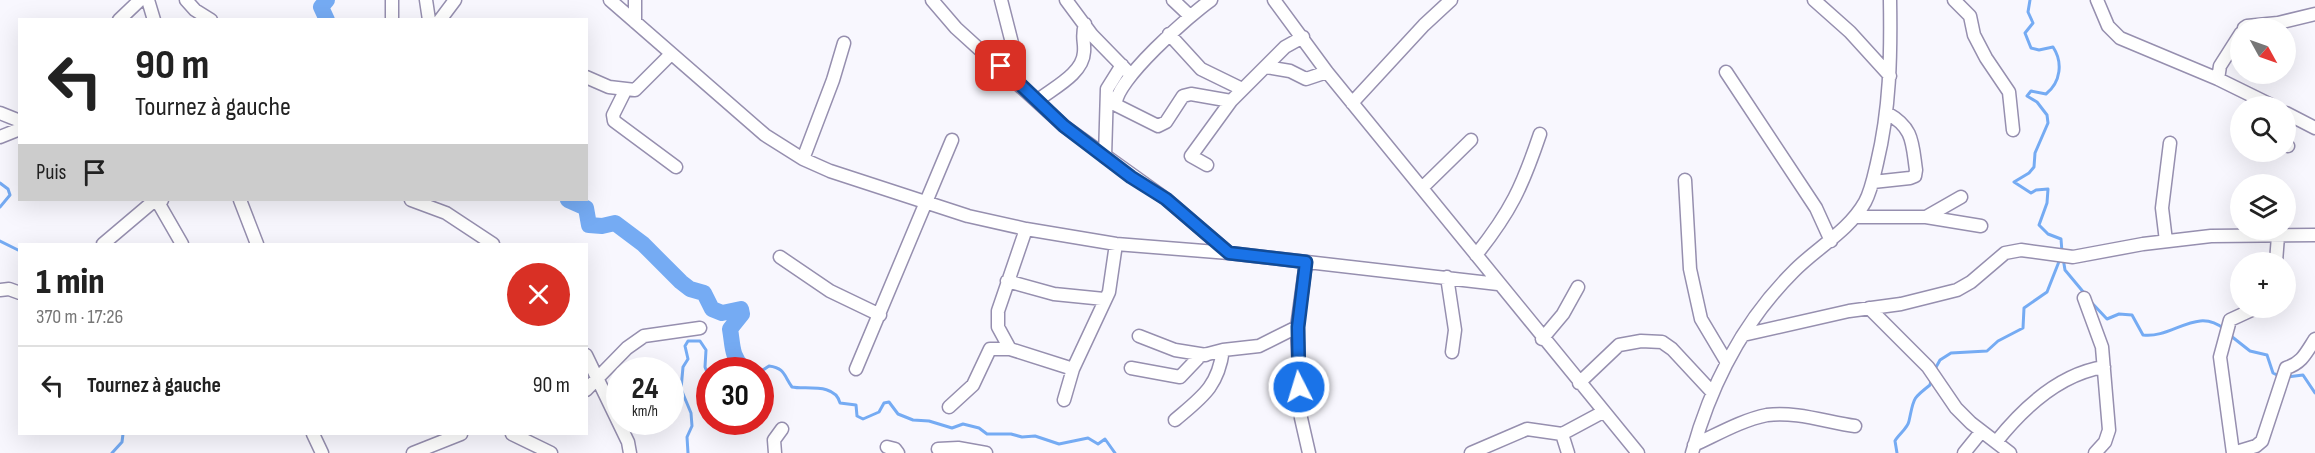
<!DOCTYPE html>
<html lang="fr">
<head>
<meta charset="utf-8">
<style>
  :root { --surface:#fff; --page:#f2f2f2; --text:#222; --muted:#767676; --line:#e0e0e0 }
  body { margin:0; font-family:"Sofia Sans Condensed",sans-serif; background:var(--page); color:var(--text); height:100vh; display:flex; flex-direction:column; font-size:22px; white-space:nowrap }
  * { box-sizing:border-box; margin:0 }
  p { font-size:20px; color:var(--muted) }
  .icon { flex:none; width:33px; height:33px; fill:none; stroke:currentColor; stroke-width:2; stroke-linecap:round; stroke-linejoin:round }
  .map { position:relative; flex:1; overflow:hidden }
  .panel { position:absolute; left:18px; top:243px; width:570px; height:192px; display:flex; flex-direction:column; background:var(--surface); border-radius:0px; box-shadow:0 6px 24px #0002 }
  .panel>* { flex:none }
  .top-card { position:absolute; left:18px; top:18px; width:570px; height:183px; border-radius:0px; box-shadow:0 6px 24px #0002; background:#fff; color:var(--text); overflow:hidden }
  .needle { width:39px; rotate:130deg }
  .tools { position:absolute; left:2230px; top:18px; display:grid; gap:12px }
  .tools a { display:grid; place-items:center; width:66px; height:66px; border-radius:50%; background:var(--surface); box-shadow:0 6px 24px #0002; font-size:30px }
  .speed { position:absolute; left:606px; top:357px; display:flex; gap:12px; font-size:30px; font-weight:700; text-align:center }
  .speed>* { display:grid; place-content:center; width:78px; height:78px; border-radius:50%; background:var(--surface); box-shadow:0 6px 24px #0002; line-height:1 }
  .speed small { font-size:15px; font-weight:400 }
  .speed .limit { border:9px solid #d22; background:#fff; color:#111 }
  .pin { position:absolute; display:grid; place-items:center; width:51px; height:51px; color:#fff; margin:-26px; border-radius:12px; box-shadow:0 3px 9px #0006 }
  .me { position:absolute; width:66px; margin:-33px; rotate:355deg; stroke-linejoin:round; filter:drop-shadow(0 0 4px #0008) }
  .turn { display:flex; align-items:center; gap:21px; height:126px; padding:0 18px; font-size:27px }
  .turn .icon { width:78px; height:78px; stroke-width:2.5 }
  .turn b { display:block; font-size:42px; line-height:51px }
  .then { display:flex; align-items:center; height:57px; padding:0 18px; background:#0003; gap:12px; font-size:22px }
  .round { display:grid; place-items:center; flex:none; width:63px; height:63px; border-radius:32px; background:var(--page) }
  .summary { display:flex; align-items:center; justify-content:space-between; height:102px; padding:0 18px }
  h1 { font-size:36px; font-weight:800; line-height:45px }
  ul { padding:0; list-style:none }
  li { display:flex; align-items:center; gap:18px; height:78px; padding:0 18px; border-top:2px solid var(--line) }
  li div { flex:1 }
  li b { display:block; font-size:22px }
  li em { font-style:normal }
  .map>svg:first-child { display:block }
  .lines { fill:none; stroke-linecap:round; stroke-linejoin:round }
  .stream { stroke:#75abf3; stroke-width:3 }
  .river { stroke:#75abf3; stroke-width:16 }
  .minor-casing { stroke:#968faf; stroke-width:15 }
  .minor { stroke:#fff; stroke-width:12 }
  .route-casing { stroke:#114b97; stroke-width:15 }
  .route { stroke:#1a73e8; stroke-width:10 }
</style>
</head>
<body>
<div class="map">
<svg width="2315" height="453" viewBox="0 0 2315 453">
  <rect width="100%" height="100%" fill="#f8f7fe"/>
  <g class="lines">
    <path class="stream" d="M2030 0 2028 12 2033 23 2025 33 2031 48 2039 50 2053 47C2063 62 2061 82 2046 94L2031 91 2027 96 2037 102 2047 115 2048 123 2035 153 2034 167 2029 173 2014 182 2031 193 2036 190 2048 189 2047 203 2039 225 2048 234 2061 239 2062 252
      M0 183 8 189 10 195 0 207
      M0 241 20 251
      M2063 258 2065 270 2085 294
      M2091 302 2107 319 2119 314 2132 315 2143 335C2172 339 2197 306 2224 329
      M2231 336 2250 351 2267 355 2273 373 2281 377
      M743 368 751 370
      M1935 369 1940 360 1951 353 1987 351 1998 341 2023 328 2024 308 2047 292 2060 259
      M760 372 769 366C785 368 784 376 792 387 804 390 835 382 840 403L856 405 857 416 863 419 879 412 884 403 889 402 898 414 913 420 929 421 952 428 963 424 979 428 987 434H1011L1022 437 1035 436 1059 444 1088 438 1098 444 1105 439 1115 453
      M2287 377 2303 375 2315 393
      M112 453 122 442 123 434
      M688 453 687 437 692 426 691 413 681 389 683 367 688 359 685 346 688 341H700L706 350 705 367 710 380
      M1897 453 1895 441C1898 435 1908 428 1909 421 1914 398 1912 399 1930 385L1931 380"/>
    <path class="river" d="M327 0 321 7 327 20
      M568 200 586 208 589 225 602 226 615 223 643 244 681 282 690 289 704 293 712 309 722 313 741 309 742 314 730 329C733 346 731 355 743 368"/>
    <defs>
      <path id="minor" d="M148 0 154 20
        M186 0 195 10 211 20
        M392 0V20
        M426 0 429 20
        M610 0 765 135 803 159 830 171 968 216 1026 229 1116 244 1229 253 1166 199 1064 126 956 28 932 0
        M1001 0 1013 47 1001 66
        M1066 0 1092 35 1131 75
        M1173 0 1190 16
        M1211 0C1191 14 1113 82 1116 105L1158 126 1166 122 1183 96 1191 94 1231 101 1285 47 1303 37
        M1274 0 1327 72 1638 453
        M1814 0 1850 32 1890 76
        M1954 0 1970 16 1974 35 1986 58 2009 92 2013 130
        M2097 0 2108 26 2120 38 2218 79 2273 106
        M119 20 140 0
        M440 20 455 0
        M635 22V0
        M2244 28 2247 26 2278 23 2315 14
        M1169 34 1201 69 1242 89
        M1266 67 1290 71 1306 79 1327 72
        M1726 72 1816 208 1831 241
        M586 77 609 87 635 90 670 55
        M2218 79 2220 66 2241 33
        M625 91 613 115 614 121 676 167
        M1037 101C1053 88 1083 74 1084 52 1085 41 1081 38 1085 24
        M1352 103 1424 25 1451 0
        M0 113 20 121
        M2286 113 2315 128
        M0 137 20 129
        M2286 145 2288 146
        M1105 157 1107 89 1122 65
        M803 159 833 80 844 43
        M1207 165 1191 156 1231 101
        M1685 180 1690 269 1701 319 1726 361
        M1873 182 1910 178 1915 176 1916 170C1912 143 1914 128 1887 113
        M1423 187 1471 140
        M162 200 159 204 182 244
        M240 200 257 244
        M411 200 446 213 493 244
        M1856 217H1926L1981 226
        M1926 217 1961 197
        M1026 229 998 311V327L1010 349 1073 369
        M2166 241 2162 208 2170 143
        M103 244 155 200
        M1229 253 1498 284
        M1476 255C1511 211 1522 187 1540 134
        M780 257 830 291 880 315
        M2276 262 2278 236
        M1447 277 1455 330 1452 352
        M1007 281 1054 294 1104 299
        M0 290 9 289 20 293
        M2084 298 2102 347 2109 430 2105 442 2095 453
        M1869 308 1928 367 1956 408 1971 423 2010 453
        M1297 327 1301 418 1309 453
        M1743 335 1849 311 1901 304 1957 290 1971 282 2005 253 2021 250 2073 257 2143 244 2211 236 2315 235
        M1139 336 1175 350 1206 355
        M1542 339 1563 314 1578 287
        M586 355 628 442 630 453
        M1131 368 1180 377 1200 356 1223 350 1259 346 1297 327 1306 262
        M856 369 952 140
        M1579 383 1619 345 1641 341 1662 342 1672 349 1711 391
        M586 390 627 348 644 336 700 328
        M1064 400 1073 369 1109 292 1116 244
        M949 407 973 385 990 349H1010
        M1175 420C1202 397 1218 387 1223 350
        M313 434 322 453
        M512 434 551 453
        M1562 434 1568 453
        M1996 442C2023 408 2059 374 2104 367
        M1694 445C1718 434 1742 420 1767 415 1795 411 1827 422 1855 426
        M887 447 895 449 898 453
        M938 449 958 448 986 453
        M413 453 461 434
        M775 453 774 440 782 429
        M1471 453 1527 429 1562 434 1603 412
        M1692 453C1711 384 1742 323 1793 272 1816 248 1848 232 1865 202 1871 191 1874 176 1877 163 1890 109 1891 56 1890 0
        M1964 453 1981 432
        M2233 453 2220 357 2230 320 2256 308
        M2233 453 2256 446 2262 441 2286 368C2302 363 2306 353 2315 339"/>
    </defs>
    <use href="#minor" class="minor-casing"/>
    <use href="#minor" class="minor"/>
  </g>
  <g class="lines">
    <defs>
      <path id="route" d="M1001 66 1064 126 1131 177 1166 199 1229 253 1306 262 1298 327 1299 387"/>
    </defs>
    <use href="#route" class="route-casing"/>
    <use href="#route" class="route"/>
  </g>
</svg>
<div class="tools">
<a><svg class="needle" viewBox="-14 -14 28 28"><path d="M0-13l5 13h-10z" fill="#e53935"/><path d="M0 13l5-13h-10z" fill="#767676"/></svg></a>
<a><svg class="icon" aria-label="search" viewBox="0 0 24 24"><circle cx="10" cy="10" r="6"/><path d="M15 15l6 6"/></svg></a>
<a><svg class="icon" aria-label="layers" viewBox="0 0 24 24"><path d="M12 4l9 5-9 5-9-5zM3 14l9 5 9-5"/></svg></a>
<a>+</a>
</div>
<div class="speed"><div>24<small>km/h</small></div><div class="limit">30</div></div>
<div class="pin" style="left:1001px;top:66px;background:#d93025"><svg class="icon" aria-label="arrive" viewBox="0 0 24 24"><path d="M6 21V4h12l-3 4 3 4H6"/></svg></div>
<svg class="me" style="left:1299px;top:387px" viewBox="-20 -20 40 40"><circle r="17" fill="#1a73e8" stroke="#fff" stroke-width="3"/><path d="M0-11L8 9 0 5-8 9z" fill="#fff"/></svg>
<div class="top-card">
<div class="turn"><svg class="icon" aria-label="left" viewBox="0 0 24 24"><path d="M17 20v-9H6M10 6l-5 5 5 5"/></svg><div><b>90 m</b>Tournez à gauche</div></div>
<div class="then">Puis<svg class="icon" aria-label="arrive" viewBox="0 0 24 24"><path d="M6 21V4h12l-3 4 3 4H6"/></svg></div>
</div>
<section class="panel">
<div class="summary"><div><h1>1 min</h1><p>370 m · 17:26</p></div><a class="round" style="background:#d93025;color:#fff"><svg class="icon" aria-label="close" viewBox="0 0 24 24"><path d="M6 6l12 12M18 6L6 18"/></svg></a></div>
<ul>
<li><svg class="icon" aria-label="left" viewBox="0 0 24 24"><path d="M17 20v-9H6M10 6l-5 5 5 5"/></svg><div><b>Tournez à gauche</b></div><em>90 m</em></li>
</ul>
</section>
</div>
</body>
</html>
